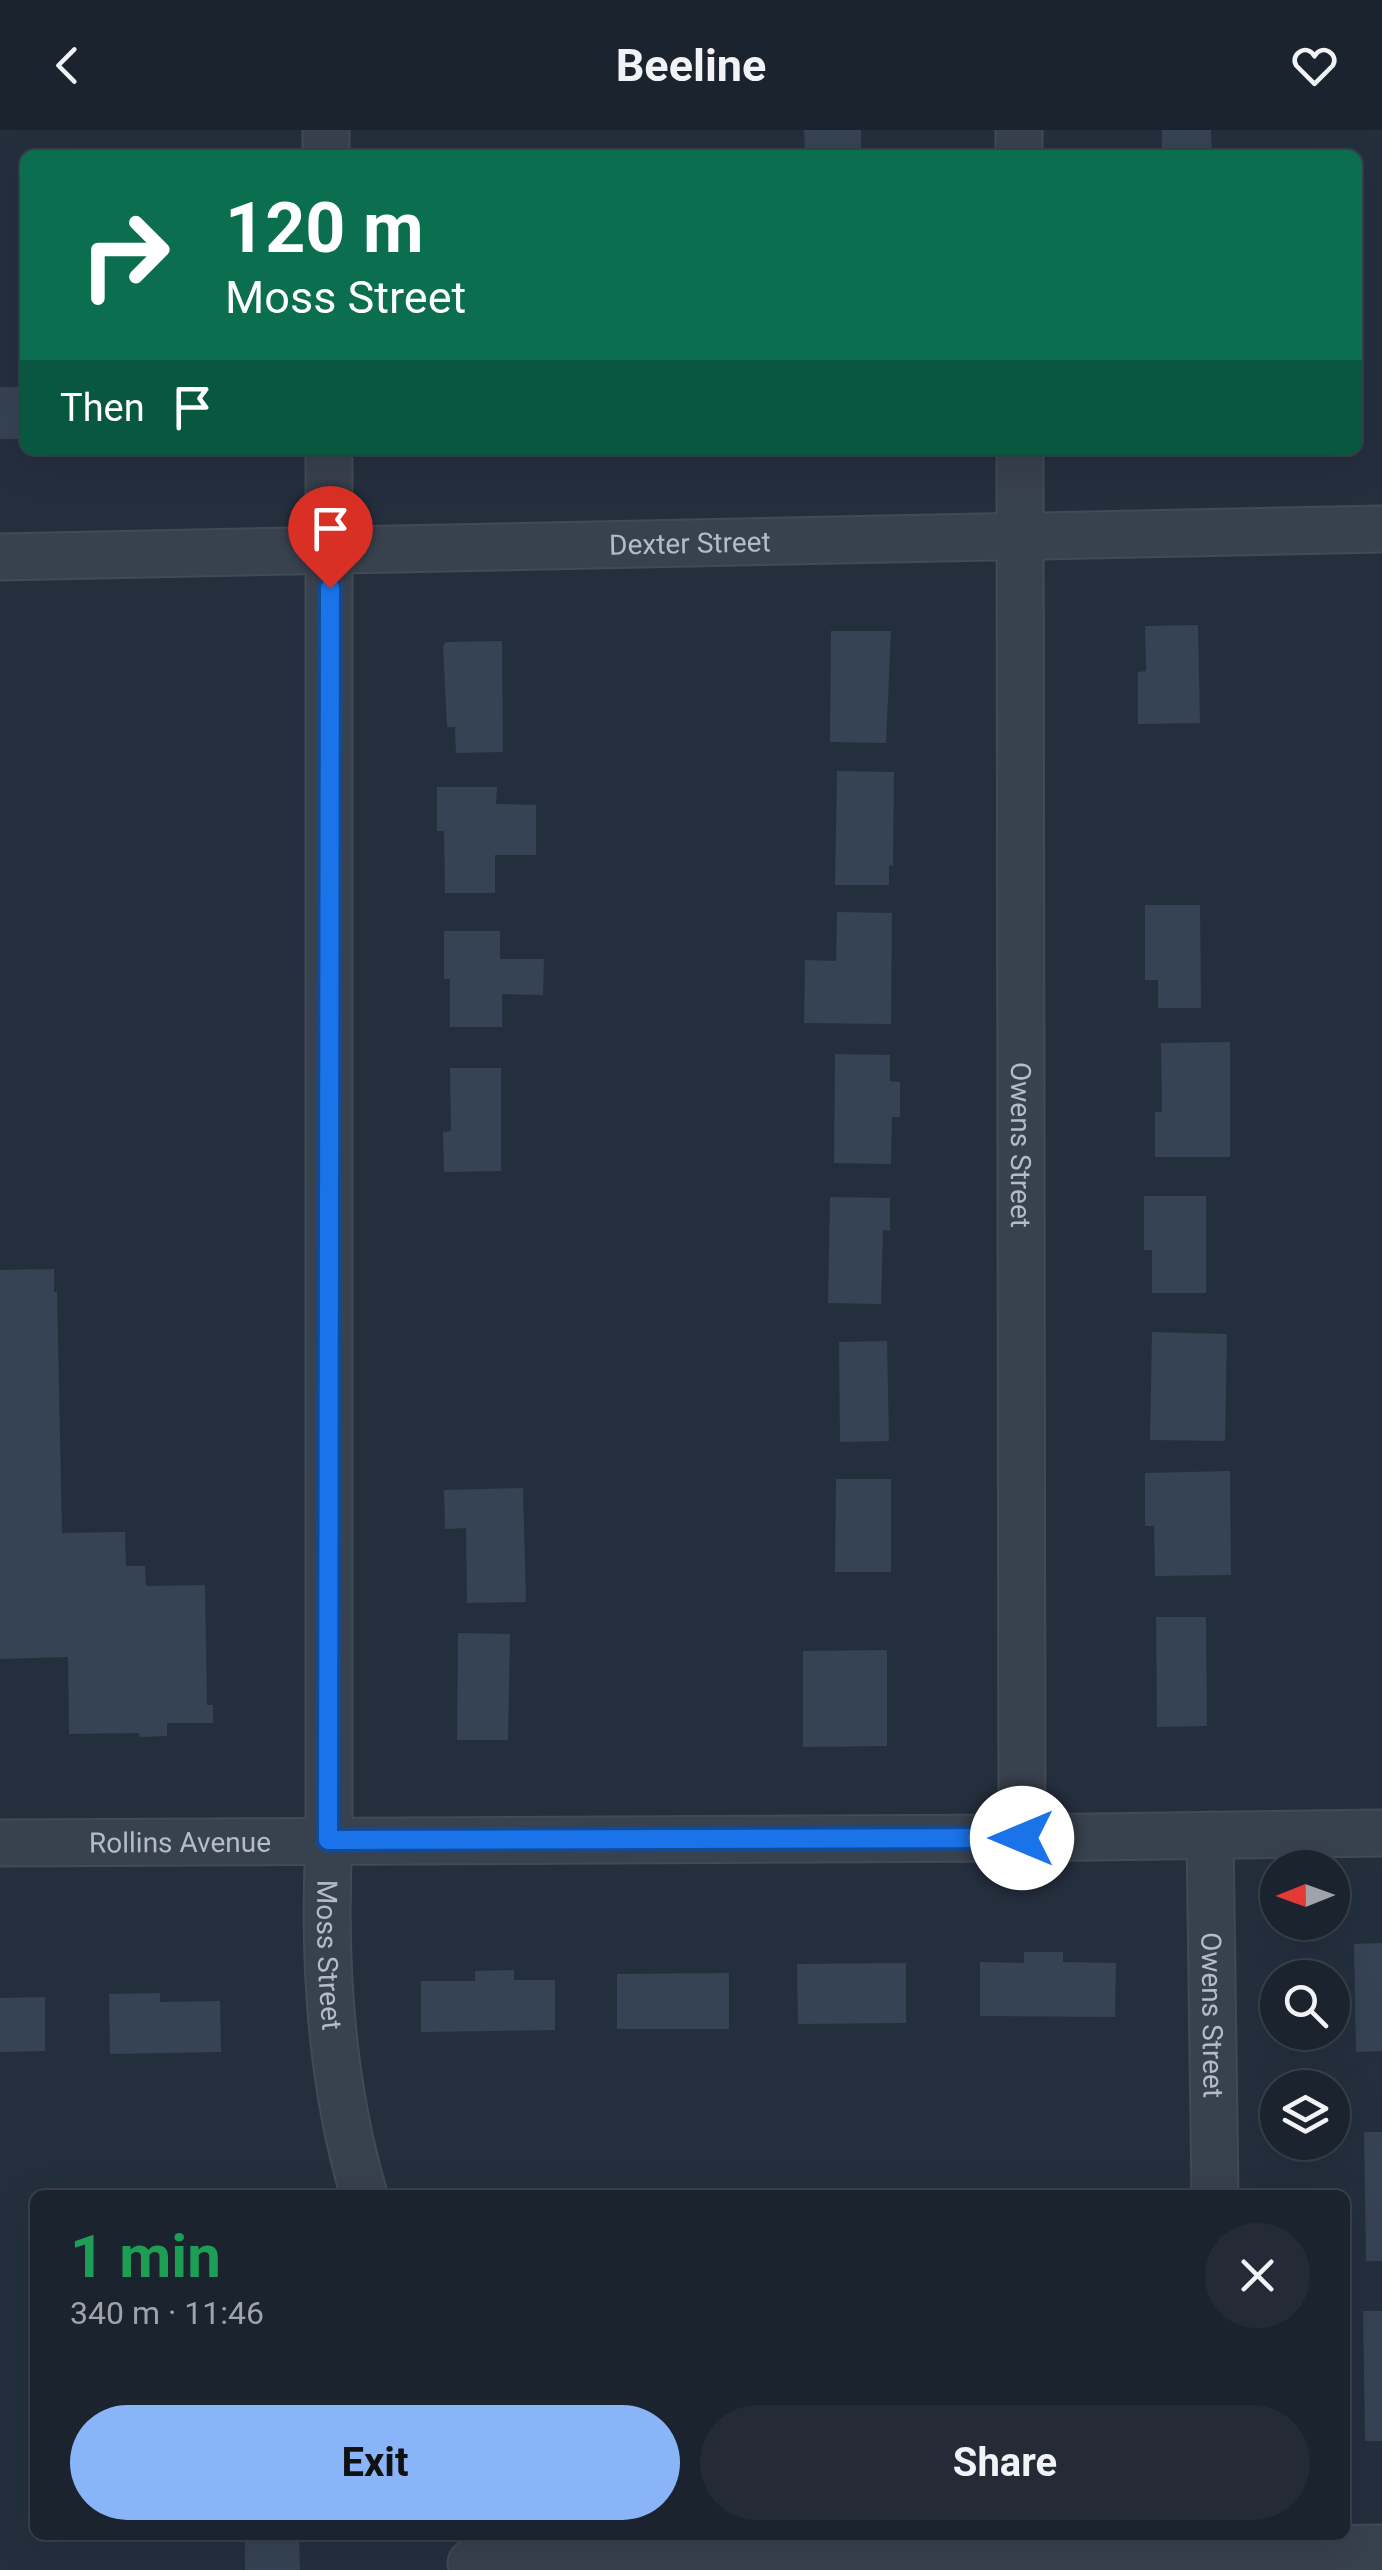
<!DOCTYPE html>
<html lang="en">
<head>
<meta charset="utf-8">
<style>
  :root { --surface:#1b232e; --page:#242b36; --text:#f1f3f6; --muted:#a0a4aa; --line:#39404a; --accent:#8ab4f8 }
  body { margin:0; font-family:Roboto,sans-serif; background:var(--page); color:var(--text); height:100vh; display:flex; flex-direction:column; font-size:38px; white-space:nowrap }
  * { box-sizing:border-box; margin:0 }
  p { font-size:32px; color:var(--muted) }
  .icon { flex:none; width:55px; height:55px; fill:none; stroke:currentColor; stroke-width:2; stroke-linecap:round; stroke-linejoin:round }
  .map { position:relative; flex:1; overflow:hidden }
  .details { position:absolute; left:30px; top:2060px; width:1320px; height:350px; display:flex; flex-direction:column; background:var(--surface); border-radius:15px; box-shadow:0 10px 40px #0002,0 0 0 2px var(--line) }
  .details>* { flex:none }
  .hud { position:absolute; left:20px; top:20px; width:1342px; height:305px; border-radius:15px; box-shadow:0 10px 40px #0002,0 0 0 2px var(--line); background:#0b6e4f; color:#fff; overflow:hidden }
  .needle { width:65px; rotate:269deg }
  .fabs { position:absolute; left:1260px; top:1720px; display:grid; gap:20px }
  .fabs a { display:grid; place-items:center; width:90px; height:90px; border-radius:50%; background:var(--surface); box-shadow:0 10px 40px #0002,0 0 0 2px var(--line); font-size:50px }
  .pin { position:absolute; display:grid; place-items:center; width:85px; height:85px; color:#fff; margin:-102px -42px; border-radius:50% 50% 50% 0; rotate:-45deg; box-shadow:0 0 10px #0007 }
  .pin .icon { rotate:45deg }
  .me { position:absolute; width:110px; margin:-55px; rotate:270deg; stroke-linejoin:round; filter:drop-shadow(0 0 8px #0008) }
  .turn { display:flex; align-items:center; gap:35px; height:210px; padding:0 40px; font-size:45px }
  .turn .icon { width:130px; height:130px; stroke-width:2.5 }
  .turn b { display:block; font-size:70px; line-height:85px }
  .then { display:flex; align-items:center; height:95px; padding:0 40px; background:#0003; gap:20px; font-size:38px }
  .round { display:grid; place-items:center; flex:none; width:105px; height:105px; border-radius:52px; background:var(--page) }
  .head { display:flex; align-items:center; justify-content:space-between; height:170px; padding:0 40px }
  h1 { font-size:60px; font-weight:700; line-height:75px; color:#1e9e55 }
  .button { display:flex; gap:20px; margin-top:auto; padding:20px 40px }
  .button a { flex:1; height:115px; border-radius:60px; background:var(--accent); color:#111; font-size:40px; font-weight:700; line-height:115px; text-align:center }
  .button a+a { background:var(--page); color:var(--text) }
  header { display:flex; justify-content:space-between; align-items:center; height:130px; padding:0 40px; background:var(--surface); font-size:45px; font-weight:700 }
  .map>svg:first-child { display:block }
  .building { fill:#364354 }
  .lines { fill:none; stroke-linecap:round; stroke-linejoin:round }
  .street-casing { stroke:#414a57; stroke-width:49 }
  .street { stroke:#38414e; stroke-width:45 }
  .route-casing { stroke:#114b97; stroke-width:25 }
  .route { stroke:#1a73e8; stroke-width:18 }
  .labels { text-anchor:middle; stroke-width:10; stroke-linejoin:round; paint-order:stroke }
  .street-label { font-size:28px; fill:#b4bcc9; stroke:#1d2633 }
</style>
</head>
<body>
<header><svg class="icon" aria-label="back" viewBox="0 0 24 24"><path d="M15 5l-7 7 7 7"/></svg>Beeline<svg class="icon" aria-label="heart" viewBox="0 0 24 24"><path d="M12 20l-8-8c-3-5 5-10 8-4 3-6 11-1 8 4z"/></svg></header>
<div class="map">
<svg width="1382" height="2440" viewBox="0 0 1382 2440">
  <rect width="100%" height="100%" fill="#242f3e"/>
  <path class="building" d="M804 0H861V25H805Z
    M1162 0H1211L1212 25H1162Z
    M0 257H25V309H0Z
    M1198 495 1200 593 1138 594V542L1146 541 1145 496Z
    M831 501H891L886 613 830 612Z
    M502 511 503 622 456 623 455 597H447L443 516 446 512Z
    M837 641 894 642 893 736 889 735V755H835Z
    M437 657H497L496 674 536 675V725H495V763H445L444 701H437Z
    M1145 775H1200L1201 878H1158V850H1145Z
    M837 782 892 783 891 894 804 893 805 830 836 831Z
    M444 801H500V829H544L543 865 502 864V897H450V849H444Z
    M1230 912V1027H1155V982H1162L1161 913Z
    M835 924 890 925V951L900 952V987H892L891 1034 834 1033Z
    M450 938H501V1041L444 1042 443 1002 451 1001Z
    M1144 1066H1206V1163H1152V1120H1144Z
    M830 1067 890 1068V1101L883 1100 881 1174 828 1173Z
    M54 1139V1162H57L62 1403 125 1402 126 1436H145L146 1456 205 1455 207 1575H213V1593H167V1606L139 1607V1603L69 1604 68 1527 0 1529V1140Z
    M1152 1202 1227 1204 1225 1311 1150 1310Z
    M887 1211 889 1311 840 1312 839 1212Z
    M1230 1341 1231 1445 1155 1446 1154 1396H1145V1343Z
    M836 1349H891V1442H835Z
    M523 1358 526 1472 467 1473 466 1398 445 1399 444 1360Z
    M1156 1487H1206L1207 1596 1157 1597Z
    M458 1503 510 1504 508 1610H457Z
    M887 1520V1616L803 1617V1521Z
    M1382 1813V1921L1356 1922 1354 1814Z
    M1024 1822H1063V1832L1116 1833 1115 1887 980 1886V1832L1024 1833Z
    M906 1833V1893L798 1894 797 1834Z
    M514 1840V1850H555V1900L421 1902V1851H475V1841Z
    M729 1843V1899H617V1844Z
    M160 1863V1872L220 1871 221 1922 110 1924 109 1864Z
    M45 1867V1921L0 1922V1868Z
    M1364 2002H1382V2131H1366Z
    M1363 2181H1382V2311H1365Z
    M245 2405H299L300 2440H245Z"/>
  <g class="lines">
    <defs>
      <g id="street">
        <path d="M326 0V25"/>
        <path d="M1019 0V25"/>
        <path id="s1" d="M329 320V1709C323 1829 330 1950 364 2065"/>
        <path id="s2" d="M1020 320 1022 1708"/>
        <path id="s3" d="M0 427 1382 399"/>
        <path id="s4" d="M1210 1705 1215 2065"/>
        <path id="s5" d="M0 1713 1022 1708 1382 1703"/>
        <path d="M471 2433 1382 2418"/>
      </g>
    </defs>
    <use href="#street" class="street-casing"/>
    <use href="#street" class="street"/>
  </g>
  <g class="lines">
    <defs>
      <path id="route" d="M330 458 328 1710 1022 1708"/>
    </defs>
    <use href="#route" class="route-casing"/>
    <use href="#route" class="route"/>
  </g>
  <g class="labels">
    <g class="street-label">
      <text dy="10" stroke="none"><textPath href="#s3" startOffset="690">Dexter Street</textPath></text>
      <text dy="10" stroke="none"><textPath href="#s2" startOffset="695">Owens Street</textPath></text>
      <text dy="10" stroke="none"><textPath href="#s5" startOffset="180">Rollins Avenue</textPath></text>
      <text dy="10" stroke="none"><textPath href="#s1" startOffset="1505">Moss Street</textPath></text>
      <text dy="10" stroke="none"><textPath href="#s4" startOffset="180">Owens Street</textPath></text>
    </g>
  </g>
</svg>
<div class="fabs">
<a><svg class="needle" viewBox="-14 -14 28 28"><path d="M0-13l5 13h-10z" fill="#e53935"/><path d="M0 13l5-13h-10z" fill="#a0a4aa"/></svg></a>
<a><svg class="icon" aria-label="search" viewBox="0 0 24 24"><circle cx="10" cy="10" r="6"/><path d="M15 15l6 6"/></svg></a>
<a><svg class="icon" aria-label="layers" viewBox="0 0 24 24"><path d="M12 4l9 5-9 5-9-5zM3 14l9 5 9-5"/></svg></a>
</div>
<div class="pin" style="left:330px;top:458px;background:#d93025"><svg class="icon" aria-label="arrive" viewBox="0 0 24 24"><path d="M6 21V4h12l-3 4 3 4H6"/></svg></div>
<svg class="me" style="left:1022px;top:1708px" viewBox="-20 -20 40 40"><circle r="19" fill="#fff"/><path d="M0-13L10 11 0 6-10 11z" fill="#1a73e8"/></svg>
<div class="hud">
<div class="turn"><svg class="icon" aria-label="right" viewBox="0 0 24 24"><path d="M7 20v-9h11M14 6l5 5-5 5"/></svg><div><b>120 m</b>Moss Street</div></div>
<div class="then">Then<svg class="icon" aria-label="arrive" viewBox="0 0 24 24"><path d="M6 21V4h12l-3 4 3 4H6"/></svg></div>
</div>
<section class="details">
<div class="head"><div><h1>1 min</h1><p>340 m · 11:46</p></div><a class="round"><svg class="icon" aria-label="close" viewBox="0 0 24 24"><path d="M6 6l12 12M18 6L6 18"/></svg></a></div>
<div class="button"><a>Exit</a><a>Share</a></div>
</section>
</div>
</body>
</html>
